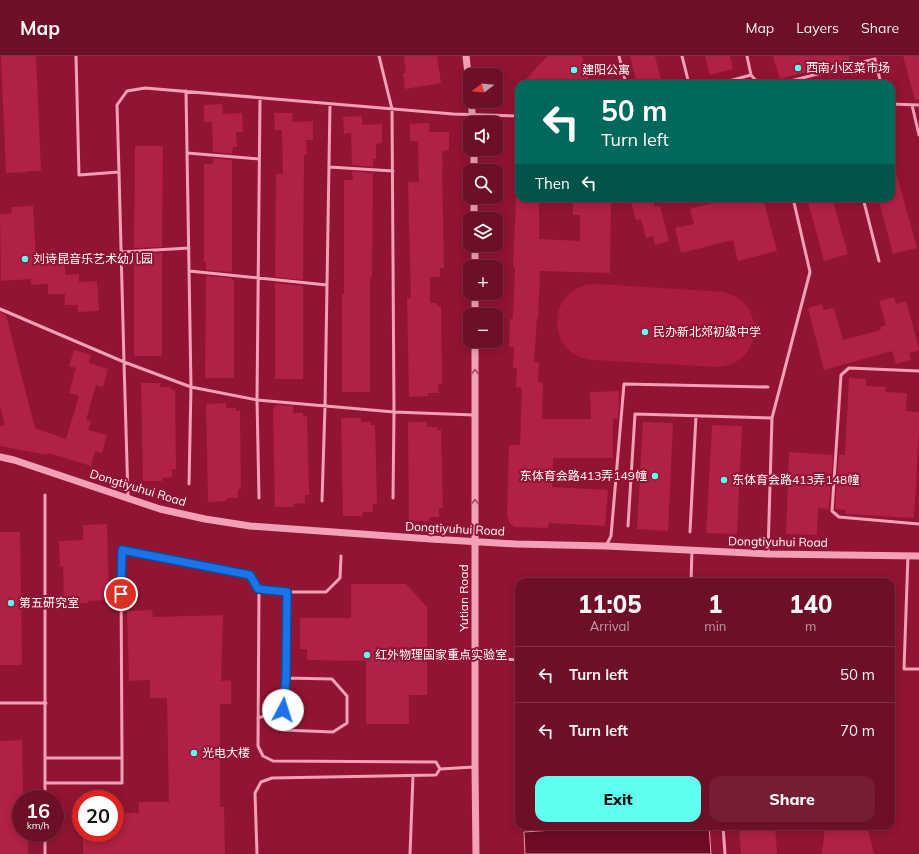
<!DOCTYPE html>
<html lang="en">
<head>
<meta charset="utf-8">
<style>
  :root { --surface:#6d0f26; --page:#751d32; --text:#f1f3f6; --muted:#bf9ca7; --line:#7f2f43; --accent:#61fff0 }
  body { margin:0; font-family:Mulish,"Noto Sans SC",sans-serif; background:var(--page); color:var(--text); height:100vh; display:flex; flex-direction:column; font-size:15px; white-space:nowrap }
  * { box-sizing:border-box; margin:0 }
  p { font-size:13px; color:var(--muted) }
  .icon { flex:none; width:22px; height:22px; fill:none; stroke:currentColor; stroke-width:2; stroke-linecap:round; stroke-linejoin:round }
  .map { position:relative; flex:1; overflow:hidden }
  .drawer { position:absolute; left:515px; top:522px; width:380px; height:252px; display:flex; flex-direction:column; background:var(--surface); border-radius:12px; box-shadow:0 2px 10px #0003,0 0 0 1px var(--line) }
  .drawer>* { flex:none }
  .guide { position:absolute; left:515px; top:24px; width:380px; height:122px; border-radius:12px; box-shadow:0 2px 10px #0003,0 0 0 1px var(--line); background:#00695c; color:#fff; overflow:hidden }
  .needle { width:26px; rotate:254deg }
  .controls { position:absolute; left:463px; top:12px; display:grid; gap:8px }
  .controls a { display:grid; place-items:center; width:40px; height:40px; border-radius:8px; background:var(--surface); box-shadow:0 2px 10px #0003,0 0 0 1px var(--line); font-size:20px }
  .speed { position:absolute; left:12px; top:734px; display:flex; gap:8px; font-size:20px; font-weight:700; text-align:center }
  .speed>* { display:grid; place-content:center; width:52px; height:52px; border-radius:50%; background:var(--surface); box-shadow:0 2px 10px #0003,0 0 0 1px var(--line); line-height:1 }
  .speed small { font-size:10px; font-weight:400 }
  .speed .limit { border:6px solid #d22; background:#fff; color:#111 }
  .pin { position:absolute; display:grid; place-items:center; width:34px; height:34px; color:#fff; margin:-17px; border:2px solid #fff; border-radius:50%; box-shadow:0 1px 4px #0007 }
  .me { position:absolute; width:44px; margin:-22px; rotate:5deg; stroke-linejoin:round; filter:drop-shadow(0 0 3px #0008) }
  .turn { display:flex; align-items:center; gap:14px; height:84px; padding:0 20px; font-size:18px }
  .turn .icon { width:52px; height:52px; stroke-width:2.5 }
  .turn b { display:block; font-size:28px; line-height:34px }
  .then { display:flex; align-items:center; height:38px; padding:0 20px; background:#0003; gap:8px; font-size:15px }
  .eta { display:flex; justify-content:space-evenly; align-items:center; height:68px; text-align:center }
  .eta b { font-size:24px; font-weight:800; line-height:28px }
  .action { display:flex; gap:8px; margin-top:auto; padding:8px 20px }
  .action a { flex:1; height:46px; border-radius:12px; background:var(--accent); color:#111; font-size:16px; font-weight:800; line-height:46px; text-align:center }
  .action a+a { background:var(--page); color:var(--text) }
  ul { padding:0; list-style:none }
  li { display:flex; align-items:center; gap:12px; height:56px; padding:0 20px; border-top:1px solid var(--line) }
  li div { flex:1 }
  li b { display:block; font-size:15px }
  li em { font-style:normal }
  header { display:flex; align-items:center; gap:24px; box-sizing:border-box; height:56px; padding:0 20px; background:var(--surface); border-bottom:1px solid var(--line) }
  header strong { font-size:19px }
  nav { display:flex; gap:22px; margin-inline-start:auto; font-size:14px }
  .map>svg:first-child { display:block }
  .green { fill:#ab1b40 }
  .water { fill:#6e0c23; stroke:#f592ad }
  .building { fill:#b02145 }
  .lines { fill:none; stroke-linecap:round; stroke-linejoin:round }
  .service { stroke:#f1a0b5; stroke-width:3 }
  .tertiary { stroke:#f1a0b5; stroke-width:7 }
  .oneway { stroke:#b34560 }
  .route-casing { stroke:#114b97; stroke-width:10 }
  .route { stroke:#1a73e8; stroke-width:7 }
  .poi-dot { fill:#61fff0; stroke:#911432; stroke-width:1.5 }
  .labels { text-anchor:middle; stroke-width:4; stroke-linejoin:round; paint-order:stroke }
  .poi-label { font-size:12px; fill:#fff; stroke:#911432; text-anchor:start }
  .street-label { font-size:12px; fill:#fff; stroke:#911432 }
</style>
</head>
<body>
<header>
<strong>Map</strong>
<nav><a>Map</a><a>Layers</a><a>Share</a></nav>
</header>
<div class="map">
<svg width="919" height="798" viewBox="0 0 919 798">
  <rect width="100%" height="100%" fill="#911432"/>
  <path class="green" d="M598 228 724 236C731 238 738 241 743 246 759 261 758 291 739 304 733 308 726 310 718 311L593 304C585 303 577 301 570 295 548 275 555 236 586 229 589 228 594 228 598 228Z"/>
  <path class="water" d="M612 770H709L711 798H525L524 776Z"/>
  <path class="building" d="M1 0H36L41 115H28V116L6 117Z
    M404 0H437L441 27 405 33 403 17H406Z
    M548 0H582L589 24 574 28H521Z
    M630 0H655L662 28H637Z
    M705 0H730L733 13 710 19Z
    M773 0H849V5L780 23Z
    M903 0H919V43L915 44Z
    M222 48 223 58 242 57 243 76H236L237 91H233L232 98 213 96 212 66H204V49Z
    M274 57H292L293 66 313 65V84H306L307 99H304L303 224 275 221 276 118H283L282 74H275Z
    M362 60V69L382 68V87L376 88V103H373V111L352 109 351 77 344 78 343 61Z
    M429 67V76H449V94L442 95 443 110H442L444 212H440V221H430V247H437V250H441L442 328H438L439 337H428V340L409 341 407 242H411L408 126H419L418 85H410V68Z
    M135 90H163L162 191 134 192Z
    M213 102 232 104V216L206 214V206H204V108H213Z
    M895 113 917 192 893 198 878 142H891V114Z
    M352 115 373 117 372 221H370V336H342V238H344V124H353Z
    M516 142H539V183L580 185V159H573V142H600L611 147 610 217 540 215 538 262H537L534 306 539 307 538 326 543 327 542 363H591L590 336 619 335 618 363H613V402H553L552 431 608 434 605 470 549 467 548 472 514 471 509 466 507 460 509 389H520L522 332 516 331 517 312H513L514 291H509L510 263H513L515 211H513Z
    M630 142H653L655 151 660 150 669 185 655 189 653 180 646 182 641 163 636 164Z
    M722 142H763L777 195 738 205 733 184 681 197 675 172 694 168 690 153 723 144Z
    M807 142H832L848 198 824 205Z
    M33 150 36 200 50 199V208L65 207V219L79 218V226L97 225 99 255 78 256V249H65V238H48V228L31 229V223L1 225 0 158 12 157 11 151Z
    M162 197V300H134V198Z
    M206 220 232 222V224H234V322H205Z
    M275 227 303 230V323H275Z
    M894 241 896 248 906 245 919 293V294L909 297 911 304 896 308 892 295 824 314 808 252 822 248 824 254 834 252 843 284 881 274 880 271 886 269 879 245Z
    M0 256 6 259 35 372 66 383 79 340 69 337 76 312 69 310 74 294 91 299 89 307 108 313 103 331 96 329 86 364 91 365 88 374 107 379 102 397 95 395 91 410 48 397 47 399 0 390V370L5 369 0 351Z
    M849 322 866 323V330L886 331 885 336 907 337 906 355 919 356V372L914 462 846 458V454L835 453 839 399H845Z
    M141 327H160V331H170L171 334H175L176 413H172V421L162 422V425H143Z
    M226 347V352H236V355H240L241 433H238V442H227V445L208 446 206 348Z
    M275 349 293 350V357H303V361L307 360 309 439H305V447L294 448V451H275L273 353H275Z
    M341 362H361V366H371V369H375L377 448H373V456H363L362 460H343Z
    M408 366H427V371H437V374H441L443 452H439V461H429V465H409Z
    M643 366 673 367 668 475 637 473Z
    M712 369 742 370 737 478 706 477Z
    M789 396 833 399 829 453 818 452 817 479 786 478Z
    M107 468 109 544 88 545V547L64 548 63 510 60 511 59 485 83 484V469Z
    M0 476H20L22 609H0Z
    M351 528H406L427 551V639H409V668H366V605L307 604V593H300V562H351Z
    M152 554 153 561 223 559 221 625 231 624V648H220V751H224L225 798H83V777H115V757H139V746H169L167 642H150V624L129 625 127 555Z
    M22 684 23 743H21V777H28V798H0V685Z
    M739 770H775L777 798H741Z
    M825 770H867L874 798H822Z"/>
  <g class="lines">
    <path class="service" d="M76 0 79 119 119 116 117 49 127 35 145 32 453 58 519 60
      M379 0 392 53 394 356 393 442
      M619 0 626 28
      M682 0 689 28
      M751 19 759 28
      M718 28 751 19 747 0
      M779 28 875 3 881 28
      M186 35 191 331 189 428
      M891 48 919 49
      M912 49 919 79
      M187 97 259 103
      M329 111 393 115
      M119 116 124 306 191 331 257 344 394 356 474 359
      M863 142 879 205
      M121 196 189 192
      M189 215 327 229
      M0 253 124 306 128 441
      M919 315 849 312 841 319 832 455 839 461 919 468
      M45 439V743
      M259 442 257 344 260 42
      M322 445 325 350 330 48
      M628 470 635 358 772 362
      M690 476 696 360
      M606 490 611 480 624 328 768 331
      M768 497 772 362 810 216 793 142
      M908 499 904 613H919
      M691 526 692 494
      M259 533 287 536 286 622 283 654V674L333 676 347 667V640L332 623 286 622
      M287 536H326L340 522 341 500
      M504 603 519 604
      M0 647H46
      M258 662 283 654
      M46 702H122L121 524 122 494 250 519 259 533 258 690 263 700 273 705 436 706 440 713 436 719 272 722 261 726 255 737 257 798
      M440 713 474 711
      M45 727H122V702
      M723 770 725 798
      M45 798V777
      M410 798 413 720"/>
    <path class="tertiary" d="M466 0 470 36
      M471 45 473 67
      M474 93V115
      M474 141V163
      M475 189V211
      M475 237V259
      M475 285V711L476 798
      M0 401 14 404 160 453 205 463 250 470 431 483 516 488 606 490 768 498 919 500"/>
  </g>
  <defs><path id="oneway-chevron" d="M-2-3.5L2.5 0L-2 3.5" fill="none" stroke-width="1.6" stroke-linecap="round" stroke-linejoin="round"/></defs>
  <g class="oneway">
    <use href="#oneway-chevron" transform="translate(475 316) rotate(-90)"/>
    <use href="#oneway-chevron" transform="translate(475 446) rotate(-90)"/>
  </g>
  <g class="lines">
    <defs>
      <path id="route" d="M121 538 122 494 250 519 258 533 287 536 286 622 283 654"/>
    </defs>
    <use href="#route" class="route-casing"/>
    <use href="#route" class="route"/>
  </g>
  <g class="poi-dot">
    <circle cx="798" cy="12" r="4"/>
    <circle cx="574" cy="14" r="4"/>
    <circle cx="25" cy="203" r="4"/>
    <circle cx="645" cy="276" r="4"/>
    <circle cx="655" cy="420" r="4"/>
    <circle cx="724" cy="424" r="4"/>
    <circle cx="11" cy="547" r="4"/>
    <circle cx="367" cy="599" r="4"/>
    <circle cx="194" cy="697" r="4"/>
  </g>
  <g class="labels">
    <g class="poi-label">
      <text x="806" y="16">西南小区菜市场</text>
      <text x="582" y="18">建阳公寓</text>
      <text x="33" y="207">刘诗昆音乐艺术幼儿园</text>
      <text x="653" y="280">民办新北郊初级中学</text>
      <text x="647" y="424" text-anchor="end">东体育会路413弄149幢</text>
      <text x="732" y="428">东体育会路413弄148幢</text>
      <text x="19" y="551">第五研究室</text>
      <text x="375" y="603">红外物理国家重点实验室</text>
      <text x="202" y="701">光电大楼</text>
    </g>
    <g class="street-label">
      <text transform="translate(138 432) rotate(17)" y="4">Dongtiyuhui Road</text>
      <text transform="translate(455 473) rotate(3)" y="4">Dongtiyuhui Road</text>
      <text transform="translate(778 486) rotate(1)" y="4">Dongtiyuhui Road</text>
      <text transform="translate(464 542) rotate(-90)" y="4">Yutian Road</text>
    </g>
  </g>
</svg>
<div class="controls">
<a><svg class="needle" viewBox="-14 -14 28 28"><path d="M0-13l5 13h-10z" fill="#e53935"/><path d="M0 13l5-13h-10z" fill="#bf9ca7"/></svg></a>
<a><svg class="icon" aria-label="sound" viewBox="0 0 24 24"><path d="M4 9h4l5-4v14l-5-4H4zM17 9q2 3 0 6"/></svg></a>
<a><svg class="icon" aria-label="search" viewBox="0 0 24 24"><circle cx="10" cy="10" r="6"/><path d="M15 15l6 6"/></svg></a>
<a><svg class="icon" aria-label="layers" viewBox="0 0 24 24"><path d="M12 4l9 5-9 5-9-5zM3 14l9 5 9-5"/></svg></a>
<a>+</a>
<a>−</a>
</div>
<div class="speed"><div>16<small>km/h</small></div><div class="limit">20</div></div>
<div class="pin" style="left:121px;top:538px;background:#d93025"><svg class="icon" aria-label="arrive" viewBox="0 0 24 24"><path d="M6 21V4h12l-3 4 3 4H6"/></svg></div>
<svg class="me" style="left:283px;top:654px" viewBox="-20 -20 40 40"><circle r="19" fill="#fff"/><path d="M0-13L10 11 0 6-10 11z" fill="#1a73e8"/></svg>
<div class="guide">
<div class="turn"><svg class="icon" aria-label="left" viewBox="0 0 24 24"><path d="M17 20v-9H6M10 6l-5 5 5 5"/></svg><div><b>50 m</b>Turn left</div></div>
<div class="then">Then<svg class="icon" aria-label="left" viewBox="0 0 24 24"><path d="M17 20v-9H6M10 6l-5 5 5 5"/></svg></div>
</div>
<section class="drawer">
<div class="eta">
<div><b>11:05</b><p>Arrival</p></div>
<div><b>1</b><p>min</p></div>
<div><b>140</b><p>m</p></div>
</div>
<ul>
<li><svg class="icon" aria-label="left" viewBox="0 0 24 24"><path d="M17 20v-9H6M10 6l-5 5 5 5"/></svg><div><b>Turn left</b></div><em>50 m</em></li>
<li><svg class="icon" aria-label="left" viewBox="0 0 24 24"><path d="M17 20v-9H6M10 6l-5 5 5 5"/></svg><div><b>Turn left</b></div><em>70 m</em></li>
</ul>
<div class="action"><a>Exit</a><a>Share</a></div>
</section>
</div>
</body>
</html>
